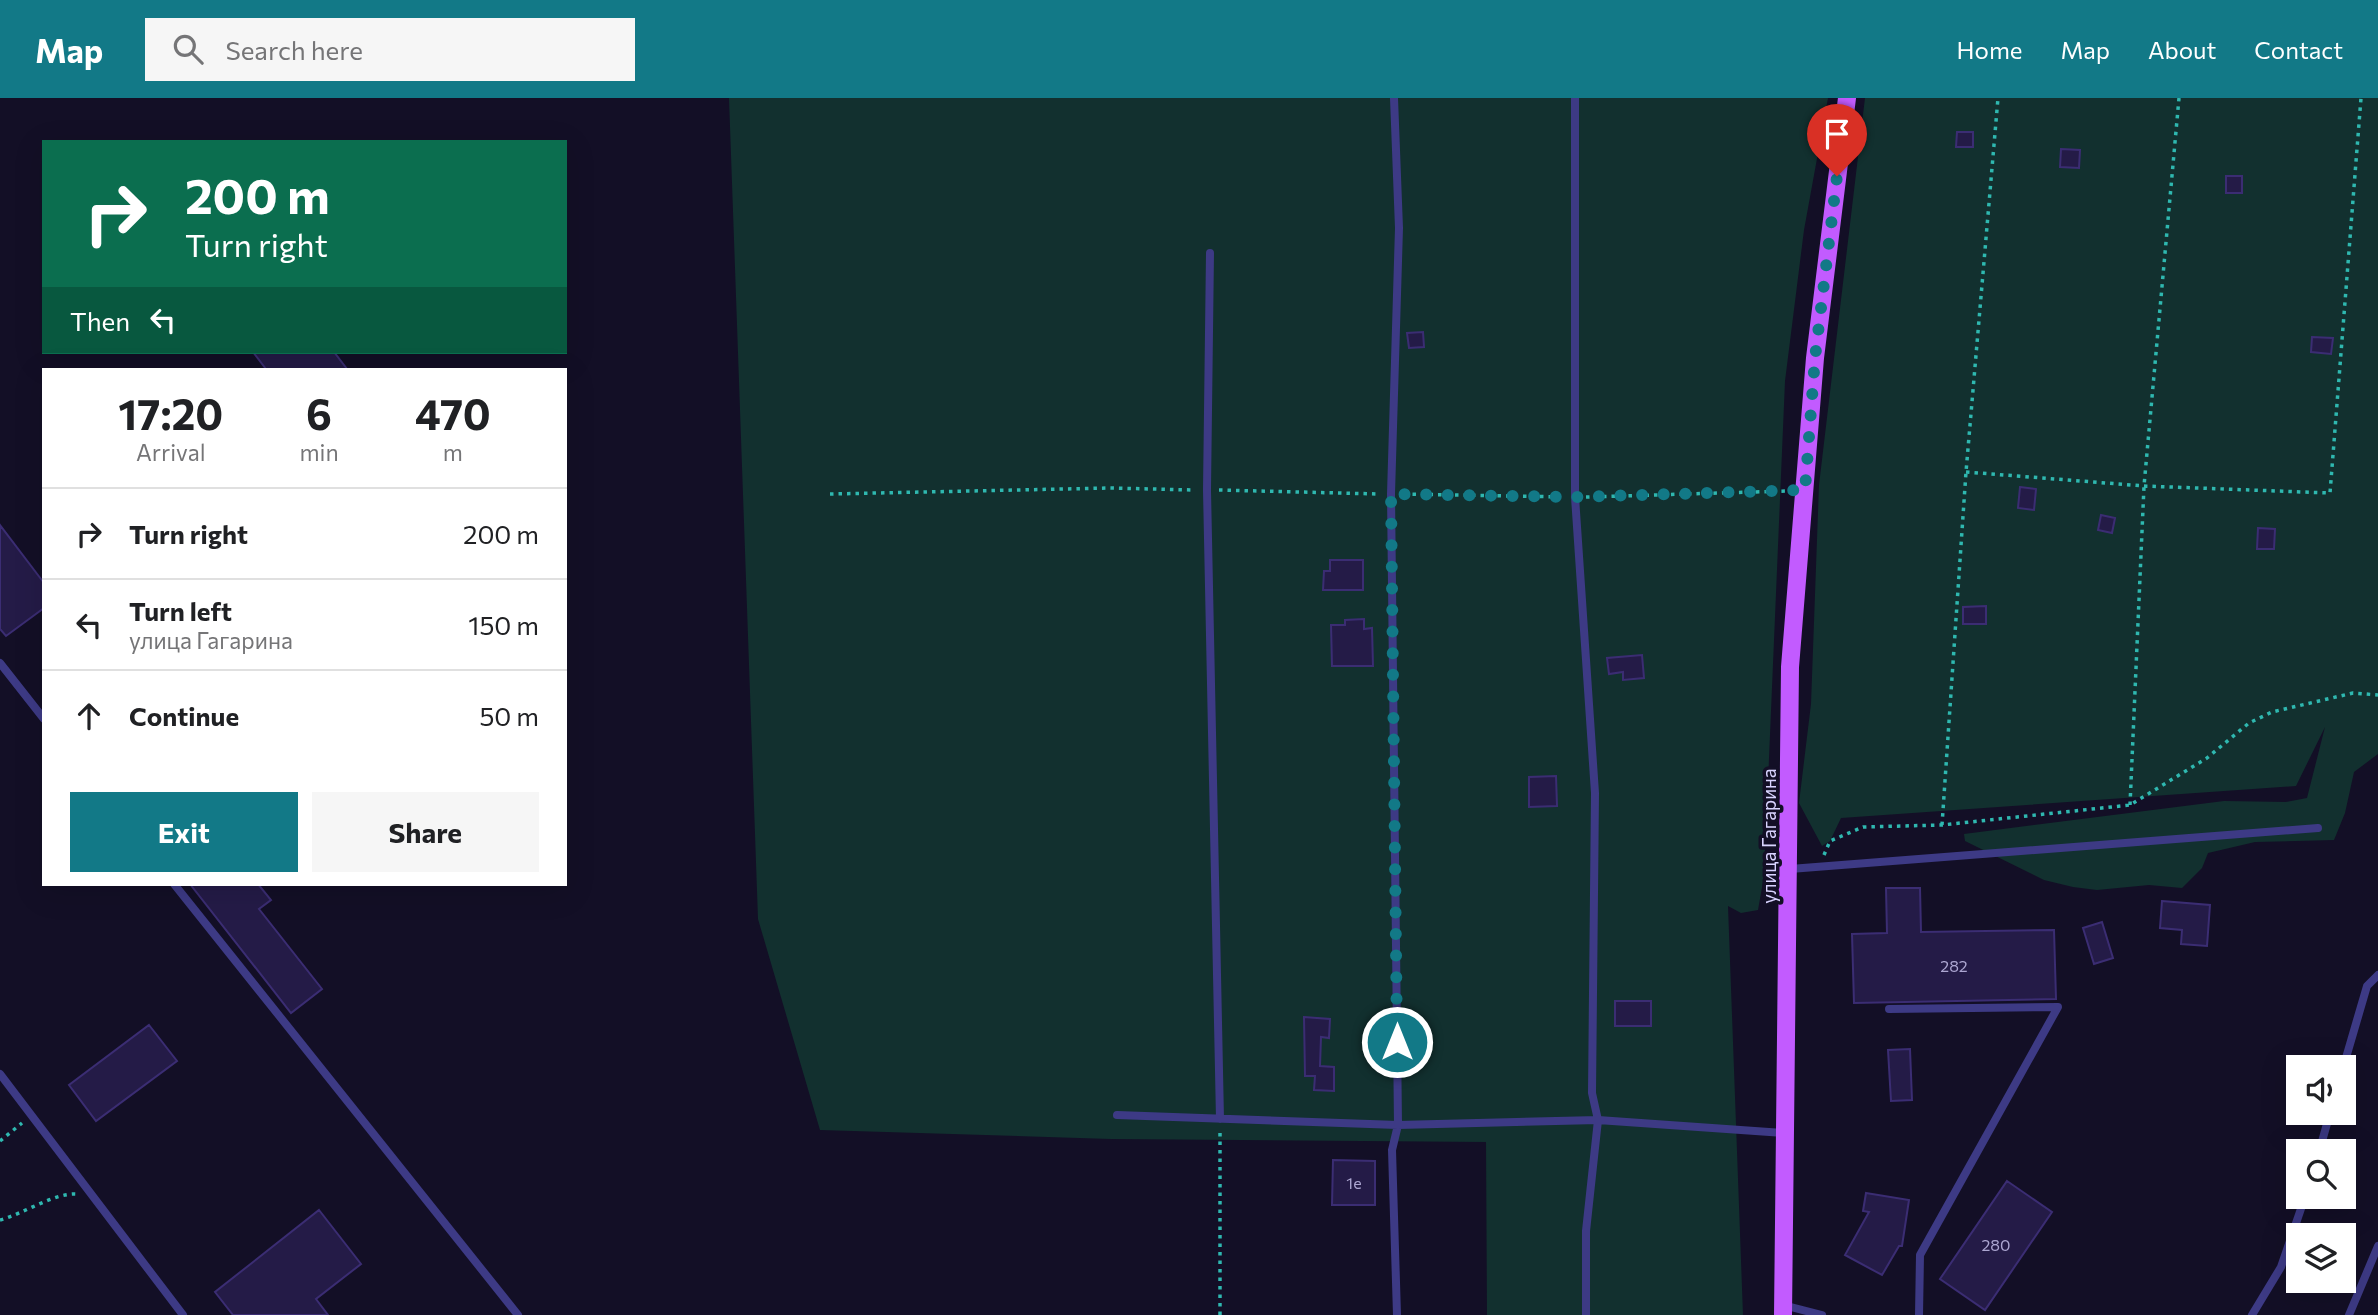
<!DOCTYPE html>
<html lang="en">
<head>
<meta charset="utf-8">
<style>
  :root { --surface:#fff; --page:#f6f6f6; --text:#202124; --muted:#757577; --line:#e0e0e0; --accent:#127987 }
  body { margin:0; font-family:Commissioner,sans-serif; background:var(--page); color:var(--text); height:100vh; display:flex; flex-direction:column; font-size:26px; white-space:nowrap }
  * { box-sizing:border-box; margin:0 }
  p { font-size:23px; color:var(--muted) }
  .icon { flex:none; width:38px; height:38px; fill:none; stroke:currentColor; stroke-width:2; stroke-linecap:round; stroke-linejoin:round }
  .map { position:relative; flex:1; overflow:hidden }
  .details { position:absolute; left:42px; top:270px; width:525px; height:518px; display:flex; flex-direction:column; background:var(--surface); border-radius:0px; box-shadow:0 7px 28px #0002 }
  .details>* { flex:none }
  .hud { position:absolute; left:42px; top:42px; width:525px; height:214px; border-radius:0px; box-shadow:0 7px 28px #0002; background:#0b6e4f; color:#fff; overflow:hidden }
  .buttons { position:absolute; left:2286px; top:957px; display:grid; gap:14px }
  .buttons a { display:grid; place-items:center; width:70px; height:70px; border-radius:0px; background:var(--surface); box-shadow:0 7px 28px #0002; font-size:35px }
  .pin { position:absolute; display:grid; place-items:center; width:60px; height:60px; color:#fff; margin:-72px -30px; border-radius:50% 50% 50% 0; rotate:-45deg; box-shadow:0 0 7px #0007 }
  .pin .icon { rotate:45deg }
  .me { position:absolute; width:77px; margin:-38px; rotate:0deg; stroke-linejoin:round; filter:drop-shadow(0 0 5px #0008) }
  .turn { display:flex; align-items:center; gap:24px; height:147px; padding:0 28px; font-size:32px }
  .turn .icon { width:91px; height:91px; stroke-width:2.5 }
  .turn b { display:block; font-size:49px; line-height:60px }
  .then { display:flex; align-items:center; height:66px; padding:0 28px; background:#0003; gap:14px; font-size:26px }
  .eta { display:flex; justify-content:space-evenly; align-items:center; height:119px; text-align:center }
  .eta b { font-size:42px; font-weight:700; line-height:49px }
  .primary-button { display:flex; gap:14px; margin-top:auto; padding:14px 28px }
  .primary-button a { flex:1; height:80px; border-radius:0px; background:var(--accent); color:#fff; font-size:28px; font-weight:700; line-height:80px; text-align:center }
  .primary-button a+a { background:var(--page); color:var(--text) }
  ul { padding:0; list-style:none }
  li { display:flex; align-items:center; gap:21px; height:91px; padding:0 28px; border-top:2px solid var(--line) }
  li div { flex:1 }
  li b { display:block; font-size:26px }
  li em { font-style:normal }
  header { display:flex; align-items:center; gap:42px; box-sizing:border-box; height:98px; padding:0 35px; background:var(--accent); color:#fff }
  header strong { font-size:33px }
  nav { display:flex; gap:38px; margin-inline-start:auto; font-size:24px }
  .search { width:490px; height:63px; background:var(--page); display:flex; align-items:center; gap:18px; box-sizing:border-box; padding:0 24px; border-radius:0px; color:var(--muted); font-size:26px }
  .map>svg:first-child { display:block }
  .green { fill:#12302f }
  .building { fill:#241b47; stroke:#3b2d73; stroke-width:2 }
  .lines { fill:none; stroke-linecap:round; stroke-linejoin:round }
  .path { stroke:#2fb8b0; stroke-width:3.5; stroke-dasharray:3.5 5; stroke-linecap:butt }
  .lane { stroke:#3d3a85; stroke-width:8 }
  .primary { stroke:#c25bff; stroke-width:18 }
  .route { stroke:#127987; stroke-width:12; stroke-dasharray:0 21.6 }
  .labels { text-anchor:middle; stroke-width:7; stroke-linejoin:round; paint-order:stroke }
  .number-label { font-size:16px; fill:#aca6d1 }
  .street-label { font-size:19px; fill:#d9d4ff; stroke:#130f26 }
</style>
</head>
<body>
<header>
<strong>Map</strong>
<div class="search"><svg class="icon" aria-label="search" viewBox="0 0 24 24"><circle cx="10" cy="10" r="6"/><path d="M15 15l6 6"/></svg>Search here</div>
<nav><a>Home</a><a>Map</a><a>About</a><a>Contact</a></nav>
</header>
<div class="map">
<svg width="2378" height="1217" viewBox="0 0 2378 1217">
  <rect width="100%" height="100%" fill="#130f26"/>
  <path class="green" d="M729 0H1828L1804 132 1785 283 1764 778 1758 812 1741 815 1728 808 1743 1217H1487L1486 1044 1111 1041 820 1032 758 821Z
    M1865 0H2378V656L2354 674 2345 715 2334 742 2255 744 2208 755 2202 770 2182 790 2149 787 2097 792 2073 789 2044 782 1965 743 1964 736 2224 703 2286 704 2307 700 2325 629 2296 688 1841 720 1830 743 1822 748 1799 705 1811 606 1819 387Z"/>
  <path class="building" d="M1957 34H1973V49H1956Z
    M2061 51 2080 52 2079 70 2060 69Z
    M2226 78H2242V95H2226Z
    M1423 234 1424 249 1409 250 1407 235Z
    M2312 239 2333 240 2331 256 2311 254Z
    M253 254H334L347 271H266Z
    M2020 389 2036 391 2034 412 2018 410Z
    M2101 417 2115 420 2112 435 2098 432Z
    M0 427 44 485V510L6 538 0 531Z
    M2258 430 2275 431 2274 451H2257Z
    M1330 462H1363V492H1323L1324 473H1330Z
    M1986 508V526H1963V509Z
    M1364 521V531L1372 530 1373 568H1332L1331 527H1345V522Z
    M1642 557 1644 580 1623 582V574L1609 576 1607 560Z
    M1556 678 1557 708 1529 709V679Z
    M190 786H258L271 802 259 811 322 891 291 915Z
    M1886 790H1920L1921 834 2054 832 2056 901 1854 905 1852 836 1887 835Z
    M2162 803 2210 807 2207 848 2181 846 2182 832 2160 830Z
    M2102 824 2113 860 2094 866 2083 830Z
    M1615 903H1651V928H1615Z
    M1304 919 1330 921 1329 940 1321 939 1320 968 1334 969V993L1314 992 1315 978H1305Z
    M149 927 177 963 96 1023 69 987Z
    M1910 951 1912 1002 1891 1003 1888 952Z
    M1333 1062 1375 1063V1107H1332Z
    M2007 1083 2052 1114 1985 1212 1940 1181Z
    M1866 1095 1909 1102 1902 1148H1899L1882 1177 1845 1157 1869 1114 1863 1113Z
    M319 1112 361 1166 316 1201 328 1217H233L215 1194Z"/>
  <g class="lines">
    <path class="path" d="M1966 374 2144 388 2330 395 2361 0
      M1219 392 1379 396
      M830 396 1110 390 1194 392
      M1404 396 1565 399
      M1586 399 1788 393
      M2130 707 2144 388 2179 0
      M1942 727 1966 374 1998 0
      M1824 757 1830 743 1863 729 1942 727 2130 707 2207 660 2249 625 2272 614 2353 595 2378 597
      M0 1043 22 1025
      M0 1122C23 1116 54 1095 76 1096
      M1220 1217V1034"/>
    <path class="lane" d="M1394 0 1399 130 1391 396 1398 1027 1392 1052 1397 1217
      M1575 0V399L1595 695 1592 995 1598 1022 1586 1133V1217
      M1210 155 1207 392 1220 1021
      M0 565 44 621
      M1790 771 2318 730
      M174 786 518 1217
      M1889 911 2058 909 1920 1157 1919 1217
      M2343 970 2367 888 2378 877
      M0 976 183 1217
      M1117 1017 1398 1027 1598 1022 1785 1035
      M2319 1054 2330 1015
      M1783 1207 1822 1217
      M2252 1217 2281 1169 2305 1099
      M2349 1217 2378 1148"/>
    <path class="primary" d="M1783 1217 1790 569 1815 260 1847 0"/>
  </g>
  <g class="lines">
    <path class="route" d="M1397 944 1391 396 1575 399 1805 392 1815 260 1837 78"/>
  </g>
  <g class="labels">
    <g class="number-label">
      <text x="1954" y="874">282</text>
      <text x="1354" y="1091">1е</text>
      <text x="1996" y="1153">280</text>
    </g>
    <g class="street-label">
      <text transform="translate(1769 738) rotate(-90)" y="7">улица Гагарина</text>
    </g>
  </g>
</svg>
<div class="buttons">
<a><svg class="icon" aria-label="sound" viewBox="0 0 24 24"><path d="M4 9h4l5-4v14l-5-4H4zM17 9q2 3 0 6"/></svg></a>
<a><svg class="icon" aria-label="search" viewBox="0 0 24 24"><circle cx="10" cy="10" r="6"/><path d="M15 15l6 6"/></svg></a>
<a><svg class="icon" aria-label="layers" viewBox="0 0 24 24"><path d="M12 4l9 5-9 5-9-5zM3 14l9 5 9-5"/></svg></a>
</div>
<div class="pin" style="left:1837px;top:78px;background:#d93025"><svg class="icon" aria-label="arrive" viewBox="0 0 24 24"><path d="M6 21V4h12l-3 4 3 4H6"/></svg></div>
<svg class="me" style="left:1397px;top:944px" viewBox="-20 -20 40 40"><circle r="17" fill="#127987" stroke="#fff" stroke-width="3"/><path d="M0-11L8 9 0 5-8 9z" fill="#fff"/></svg>
<div class="hud">
<div class="turn"><svg class="icon" aria-label="right" viewBox="0 0 24 24"><path d="M7 20v-9h11M14 6l5 5-5 5"/></svg><div><b>200 m</b>Turn right</div></div>
<div class="then">Then<svg class="icon" aria-label="left" viewBox="0 0 24 24"><path d="M17 20v-9H6M10 6l-5 5 5 5"/></svg></div>
</div>
<section class="details">
<div class="eta">
<div><b>17:20</b><p>Arrival</p></div>
<div><b>6</b><p>min</p></div>
<div><b>470</b><p>m</p></div>
</div>
<ul>
<li><svg class="icon" aria-label="right" viewBox="0 0 24 24"><path d="M7 20v-9h11M14 6l5 5-5 5"/></svg><div><b>Turn right</b></div><em>200 m</em></li>
<li><svg class="icon" aria-label="left" viewBox="0 0 24 24"><path d="M17 20v-9H6M10 6l-5 5 5 5"/></svg><div><b>Turn left</b><p>улица Гагарина</p></div><em>150 m</em></li>
<li><svg class="icon" aria-label="ahead" viewBox="0 0 24 24"><path d="M12 20V5M6 11l6-6 6 6"/></svg><div><b>Continue</b></div><em>50 m</em></li>
</ul>
<div class="primary-button"><a>Exit</a><a>Share</a></div>
</section>
</div>
</body>
</html>
